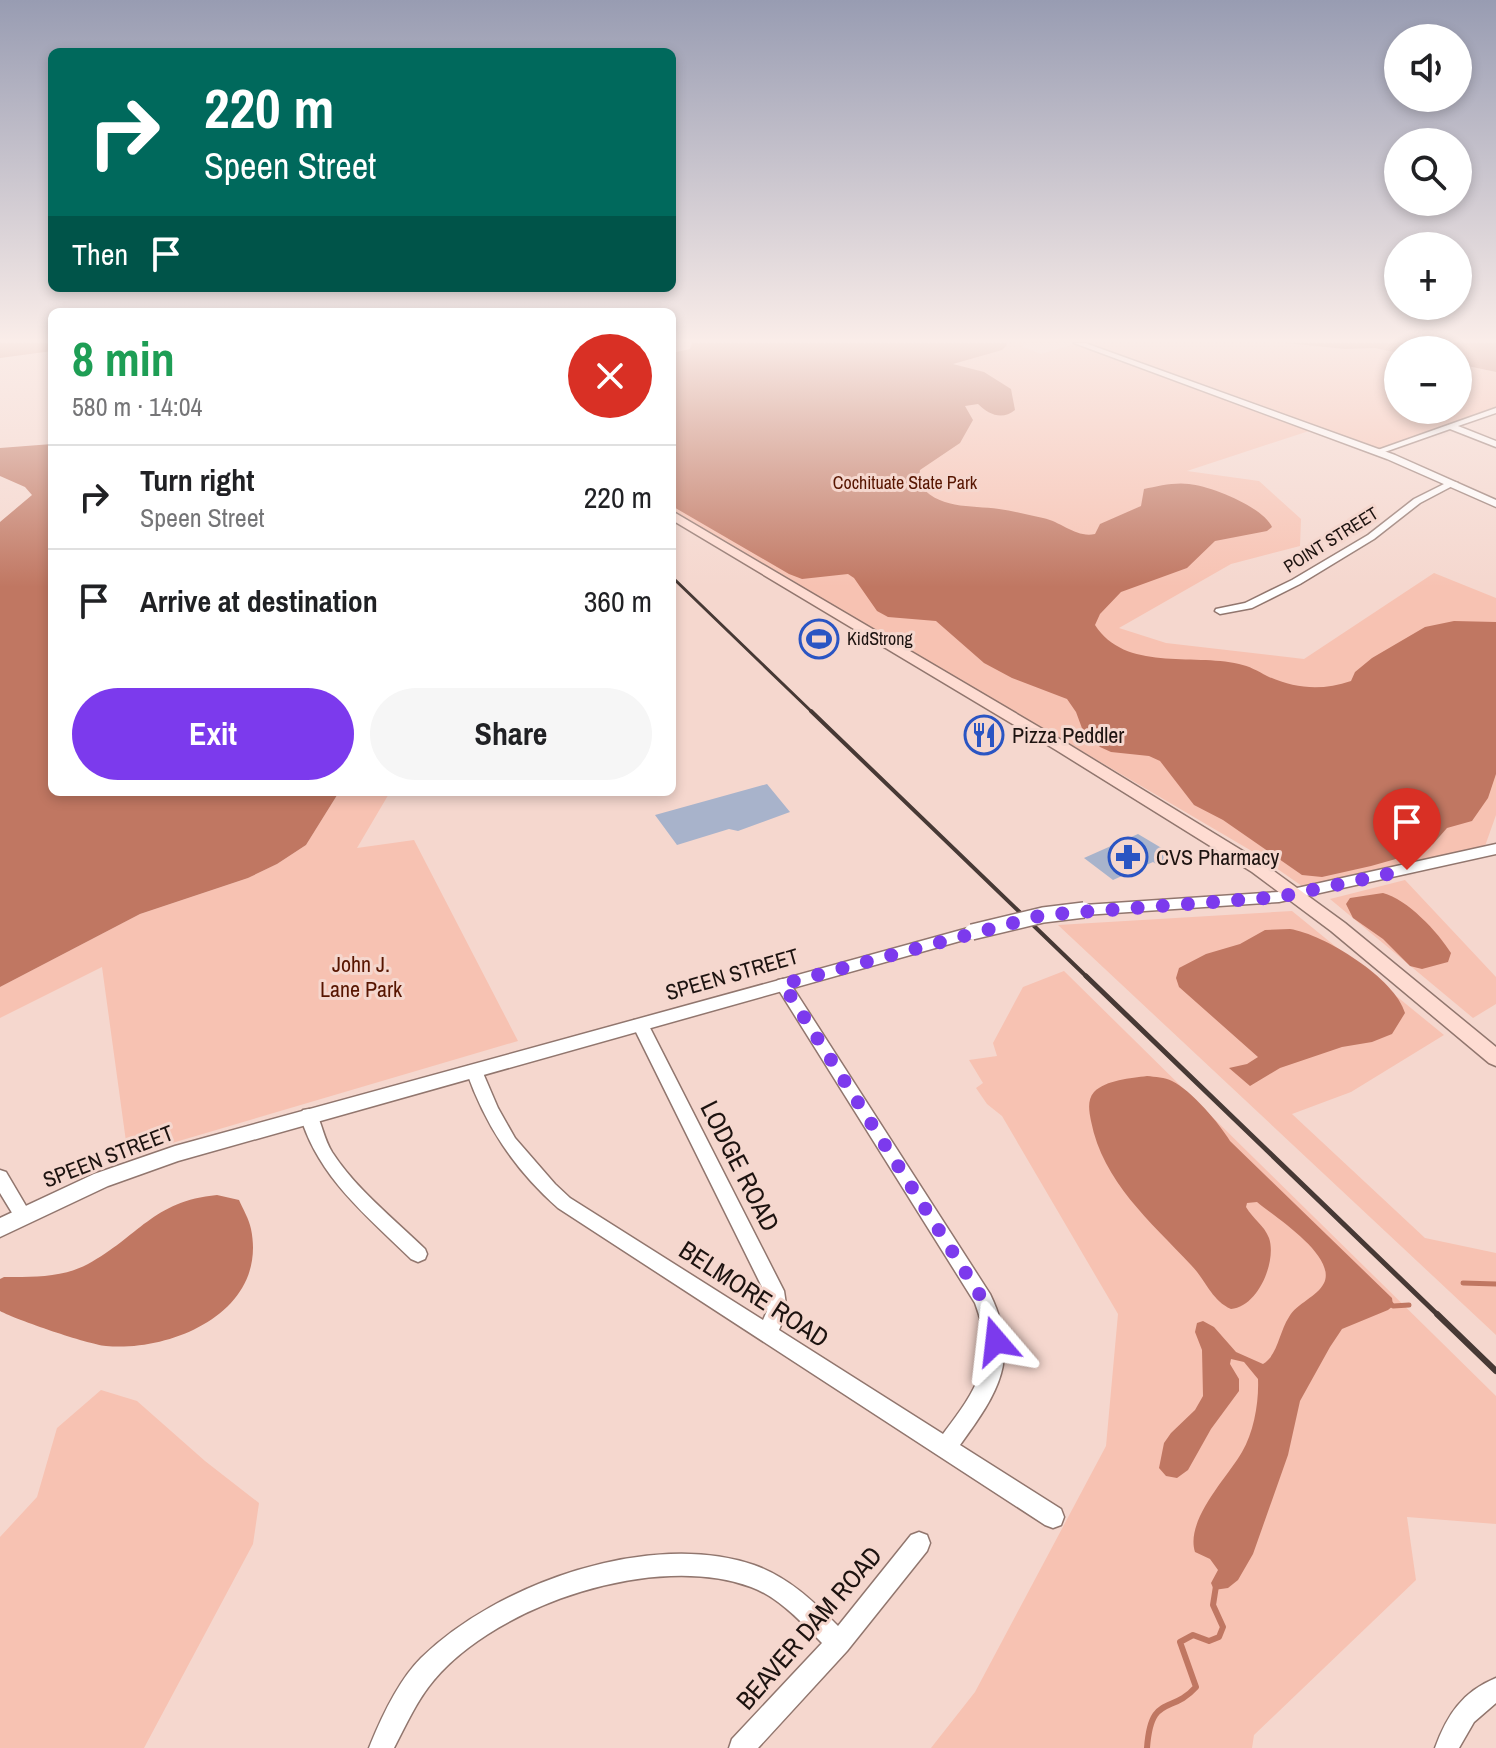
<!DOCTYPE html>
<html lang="en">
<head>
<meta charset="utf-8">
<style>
  :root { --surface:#fff; --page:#f6f6f6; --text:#202124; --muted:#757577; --line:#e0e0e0; --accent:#7c3aed }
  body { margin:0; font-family:"Archivo Narrow",sans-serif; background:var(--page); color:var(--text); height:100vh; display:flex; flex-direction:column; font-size:30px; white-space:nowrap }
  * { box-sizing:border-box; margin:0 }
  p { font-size:26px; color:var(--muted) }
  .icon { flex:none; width:44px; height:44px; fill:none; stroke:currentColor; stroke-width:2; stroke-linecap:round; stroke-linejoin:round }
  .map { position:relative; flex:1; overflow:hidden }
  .details { position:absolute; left:48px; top:308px; width:628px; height:488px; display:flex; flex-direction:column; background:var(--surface); border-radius:12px; box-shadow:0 4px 12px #0003 }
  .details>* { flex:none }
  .guide { position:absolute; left:48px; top:48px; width:628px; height:244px; border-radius:12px; box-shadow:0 4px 12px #0003; background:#00695c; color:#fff; overflow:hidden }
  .controls { position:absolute; left:1384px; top:24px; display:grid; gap:16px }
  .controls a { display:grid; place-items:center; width:88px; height:88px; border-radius:50%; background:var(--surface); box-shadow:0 4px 12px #0003; font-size:40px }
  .pin { position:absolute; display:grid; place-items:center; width:68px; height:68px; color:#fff; margin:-82px -34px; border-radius:50% 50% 50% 0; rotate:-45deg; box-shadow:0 0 8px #0007 }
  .pin .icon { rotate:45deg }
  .me { position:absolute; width:88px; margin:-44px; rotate:343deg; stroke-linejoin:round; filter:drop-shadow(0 0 6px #0008) }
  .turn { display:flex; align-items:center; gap:28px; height:168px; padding:0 24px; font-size:36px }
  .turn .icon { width:104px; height:104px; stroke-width:2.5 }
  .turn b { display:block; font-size:56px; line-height:68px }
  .then { display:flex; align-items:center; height:76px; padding:0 24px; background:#0003; gap:16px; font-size:30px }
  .round { display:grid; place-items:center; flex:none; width:84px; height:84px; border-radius:42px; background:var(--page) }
  .head { display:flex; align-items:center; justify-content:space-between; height:136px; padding:0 24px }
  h1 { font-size:48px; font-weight:700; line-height:60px; color:#1e9e55 }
  .primary-button { display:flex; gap:16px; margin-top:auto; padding:16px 24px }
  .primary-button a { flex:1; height:92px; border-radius:48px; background:var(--accent); color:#fff; font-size:32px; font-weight:700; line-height:92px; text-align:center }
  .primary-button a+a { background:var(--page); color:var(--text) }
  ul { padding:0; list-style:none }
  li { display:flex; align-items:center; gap:24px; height:104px; padding:0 24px; border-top:2px solid var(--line) }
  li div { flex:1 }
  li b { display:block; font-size:30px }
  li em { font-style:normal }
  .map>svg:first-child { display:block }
  .green { fill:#f7c2b2 }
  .water { fill:#c07762 }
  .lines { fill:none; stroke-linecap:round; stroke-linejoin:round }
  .stream-far1 { stroke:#c07762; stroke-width:5 }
  .stream { stroke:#c07762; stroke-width:6 }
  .building { fill:#a8b3cb }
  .minor-casing { stroke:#91766e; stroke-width:3 }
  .tertiary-casing { stroke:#91766e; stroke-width:3 }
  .secondary-casing { stroke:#91766e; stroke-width:3 }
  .minor { fill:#fff; fill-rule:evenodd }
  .tertiary { fill:#fff; fill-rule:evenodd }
  .secondary { fill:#fedcd2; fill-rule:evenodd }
  .rail-far3 { stroke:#473935; stroke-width:3 }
  .rail-far2 { stroke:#473935; stroke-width:4 }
  .rail-far1 { stroke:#473935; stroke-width:5 }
  .rail { stroke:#473935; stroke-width:6 }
  .tertiary-bridge-casing { stroke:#91766e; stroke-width:18; stroke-linecap:butt }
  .tertiary-bridge { stroke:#fff; stroke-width:15 }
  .route { stroke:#7c3aed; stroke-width:14; stroke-dasharray:0 25.2 }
  .labels { text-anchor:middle; stroke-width:6; stroke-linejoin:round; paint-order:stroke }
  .far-park-label { font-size:18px; fill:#571500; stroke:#f5d7ce }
  .far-street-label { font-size:18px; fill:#1d1310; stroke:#f5d7ce }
  .far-poi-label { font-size:18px; fill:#1d1310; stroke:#f5d7ce; text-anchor:start }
  .poi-label { font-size:22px; fill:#1d1310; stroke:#f5d7ce; text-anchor:start }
  .park-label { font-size:22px; fill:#571500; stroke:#f5d7ce }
  .street-label { font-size:22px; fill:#1d1310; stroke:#f5d7ce }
  .near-street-label { font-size:26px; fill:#1d1310; stroke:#f5d7ce }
</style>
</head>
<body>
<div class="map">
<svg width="1496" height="1748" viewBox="0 0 1496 1748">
  <rect width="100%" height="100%" fill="#f5d7ce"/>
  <path class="green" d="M672 343H1024L1023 347 1041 354 1078 343H1285L1345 349 1375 348 1398 353V410H1458V364L1496 372V410L1376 452 1315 429 1187 471 1259 481 1301 519 1300 546 1231 564 1119 628 1166 643 1304 659 1434 573 1496 598V815L1485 846 1302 886 1250 850 672 510Z
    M339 792H390L357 848 414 840 518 1041 128 1156 102 967 0 1018V987L140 914 248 878 277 864 306 845Z
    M1405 880 1496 977V1004L1473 1018 1330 899Z
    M1292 911 1444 1035 1351 1092 1292 1114 1425 1238 1496 1253V1335L1058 925Z
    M1064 971 1496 1396V1524L1407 1517 1416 1580 1254 1735 1252 1748H931L975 1692 1106 1446 1118 1314 1002 1116 987 1104 976 1088 983 1083 969 1060 997 1056 993 1043 1023 987Z
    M101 1390 137 1401 205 1461 259 1503 253 1544 144 1748H0V1537L37 1497 57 1428Z"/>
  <path class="water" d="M0 343H52V351L0 358Z
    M692 343H1006L1007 345 1002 350 953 364 984 372 1011 389 1015 410C1002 421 988 414 978 404L965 406 973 420 960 443 920 470 918 482C936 510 971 505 999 509 1014 511 1028 515 1043 518 1062 522 1076 538 1095 534L1100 524 1141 506 1144 489C1158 486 1175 482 1189 484 1211 486 1263 507 1272 527L1267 531 1215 541 1187 568 1121 592 1100 614 1095 625C1125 672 1192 653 1239 664 1249 666 1258 671 1267 676 1295 689 1322 691 1351 681L1355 672 1372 658 1425 627 1454 621 1496 622V774L1488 798 1472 821 1447 828 1433 844 1417 853 1371 866 1322 877 1302 875 1223 820 1194 805 1160 761 1149 756 1111 752 1100 747 1083 731 1076 712 1067 699 1012 678 984 663 936 621 888 617 877 611 854 578 848 574 802 579 789 574 672 506V353L690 349Z
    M1285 343H1496V372L1458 364V350H1398V353L1375 348 1345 349Z
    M52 444V792H339L306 845 277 864 248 878 140 914 0 987V522L32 495 25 487 0 476V448Z
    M1383 893C1407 899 1438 932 1451 953L1448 962 1422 969 1410 966 1383 939 1353 918 1346 904 1350 898Z
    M1290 929C1324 934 1396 979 1405 1013L1392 1034 1372 1042 1342 1047 1280 1068 1250 1086 1229 1068 1247 1064 1258 1057 1179 987 1176 978 1179 968 1206 954 1240 944 1265 930Z
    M1147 1076C1155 1077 1165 1077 1172 1081 1191 1090 1220 1124 1230 1141L1392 1298 1393 1306 1388 1310 1342 1329 1330 1347 1300 1401 1288 1455 1253 1554 1238 1580 1228 1588 1214 1590 1211 1583 1218 1570 1210 1559 1195 1552C1185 1520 1227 1478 1242 1452 1254 1432 1259 1402 1258 1379L1244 1362 1231 1359 1230 1364 1239 1379V1391L1211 1429 1188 1470 1177 1478 1166 1476 1159 1468 1164 1443 1171 1433 1195 1410 1203 1396 1202 1350 1195 1332 1197 1323 1203 1321 1214 1327 1236 1352 1263 1364C1278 1355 1279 1332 1289 1317 1297 1303 1317 1297 1324 1283 1337 1256 1275 1217 1257 1202L1247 1203 1246 1207C1253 1219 1264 1225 1269 1238 1277 1261 1258 1307 1231 1309 1211 1300 1206 1280 1191 1265 1150 1221 1103 1182 1091 1121 1089 1111 1087 1100 1094 1092 1106 1080 1131 1078 1147 1076Z
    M217 1195 239 1200C243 1209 249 1219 251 1229 268 1311 173 1352 106 1346 87 1344 17 1320 0 1311V1279L4 1277C32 1277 62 1278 88 1264 138 1237 153 1201 217 1195Z"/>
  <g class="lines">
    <path class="stream-far1" d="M1463 1283 1496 1284
      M1390 1303 1393 1306 1409 1305"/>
    <path class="stream" d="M1147 1748C1151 1693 1171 1715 1196 1687L1180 1642 1193 1635 1209 1641 1219 1637 1223 1627 1213 1605 1216 1586"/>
  </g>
  <path class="building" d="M767 784 790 812 738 831 729 829 677 845 655 815Z
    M1138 834 1175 856 1156 864 1153 862 1113 880 1084 858Z"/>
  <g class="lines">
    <defs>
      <path id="minor" d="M1496 408V413L1458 426 1496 441V447L1450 429 1379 454 1372 452Z
        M1450 481 1458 483 1420 503 1374 539 1300 584 1252 608 1220 614 1215 611 1216 609 1245 603 1292 580 1368 535 1414 499Z
        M783 979 788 980 990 1294C1021 1358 998 1393 960 1445L1061 1509 1064 1517 1061 1525 1053 1528 1045 1525 558 1208C514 1169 485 1125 466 1070L468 1066H480L498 1108 515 1138 555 1184 570 1198 763 1320 767 1311 764 1291 632 1024 634 1020H646L784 1291 787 1311 779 1330 943 1434C977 1389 997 1361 975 1303L775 984 778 980Z
        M309 1109 315 1110C322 1124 324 1139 332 1152 356 1189 393 1218 425 1249L427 1254 425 1259 418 1262 411 1259C367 1216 318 1177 300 1115L303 1110Z
        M0 1170 6 1172 29 1211 32 1216 29 1221 23 1223 17 1221 0 1193Z
        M919 1532 927 1535 930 1543 927 1551 847 1651 758 1748H729L732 1739 822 1643C802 1623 779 1597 751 1587 656 1552 498 1604 434 1680 417 1700 406 1725 394 1748H369C381 1718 398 1681 421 1658 496 1584 651 1529 754 1565 788 1577 813 1601 838 1626L911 1535Z
        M1496 1678V1703L1474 1722 1459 1748H1435C1447 1715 1462 1692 1496 1678Z"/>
      <path id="tertiary" d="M1074 343H1085L1395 455 1496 500V507L1387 459Z
        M1496 844V854L1279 902 1084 915 1076 910 1084 905 1279 892Z
        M972 927 978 928 980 932 978 936 178 1161 108 1186 0 1237V1218L94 1174 175 1146Z"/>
      <path id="secondary" d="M672 511 1068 744 1264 864 1345 923 1496 1047V1066L1489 1063 1331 931 1252 872 1056 750 672 520Z"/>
    </defs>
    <use href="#minor" class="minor-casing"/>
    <use href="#tertiary" class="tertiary-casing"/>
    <use href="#secondary" class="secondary-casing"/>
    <use href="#minor" class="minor"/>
    <use href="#tertiary" class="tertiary"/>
    <use href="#secondary" class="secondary"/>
    <path class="rail-far3" d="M672 577 813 713"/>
    <path class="rail-far2" d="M811 711 1088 978"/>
    <path class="rail-far1" d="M1086 976 1439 1316"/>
    <path class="rail" d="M1437 1314 1496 1371"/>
    <defs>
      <path id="tertiary-bridge" d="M972 932 1043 915 1084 910"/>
    </defs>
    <use href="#tertiary-bridge" class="tertiary-bridge-casing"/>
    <use href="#tertiary-bridge" class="tertiary-bridge"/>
  </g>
  <linearGradient id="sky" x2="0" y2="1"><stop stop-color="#989cb2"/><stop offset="0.58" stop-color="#faede9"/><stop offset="1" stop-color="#faede9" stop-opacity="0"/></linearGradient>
  <rect width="1496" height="587" fill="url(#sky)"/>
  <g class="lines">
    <path class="route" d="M996 1341 994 1327 983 1300 783 984 1043 915 1279 897 1407 870"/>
  </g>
  <defs>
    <symbol id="stadium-ring" viewBox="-11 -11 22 22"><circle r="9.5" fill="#f5d7ce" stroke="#2a55c3" stroke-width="1.5"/><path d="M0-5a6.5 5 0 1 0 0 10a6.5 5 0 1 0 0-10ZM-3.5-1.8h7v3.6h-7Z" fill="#2a55c3"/></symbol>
    <symbol id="restaurant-ring" viewBox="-11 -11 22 22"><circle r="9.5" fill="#f5d7ce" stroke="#2a55c3" stroke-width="1.5"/><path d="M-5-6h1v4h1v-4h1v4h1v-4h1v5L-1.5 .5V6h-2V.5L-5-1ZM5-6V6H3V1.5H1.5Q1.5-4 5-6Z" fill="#2a55c3"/></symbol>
    <symbol id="pharmacy-ring" viewBox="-11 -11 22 22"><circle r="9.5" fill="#f5d7ce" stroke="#2a55c3" stroke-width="1.5"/><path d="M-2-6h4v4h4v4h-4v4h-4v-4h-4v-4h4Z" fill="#2a55c3"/></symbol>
  </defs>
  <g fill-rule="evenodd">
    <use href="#stadium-ring" x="797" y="617" width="44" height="44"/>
    <use href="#restaurant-ring" x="962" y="713" width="44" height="44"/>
    <use href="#pharmacy-ring" x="1106" y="835" width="44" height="44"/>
  </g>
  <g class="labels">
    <g class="far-park-label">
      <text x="905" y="489">Cochituate State Park</text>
    </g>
    <g class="far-street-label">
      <text transform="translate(1331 540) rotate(-32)" y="6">POINT STREET</text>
    </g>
    <g class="far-poi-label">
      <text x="847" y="645">KidStrong</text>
    </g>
    <g class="poi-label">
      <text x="1012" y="743">Pizza Peddler</text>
      <text x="1156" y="865">CVS Pharmacy</text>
    </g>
    <g class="park-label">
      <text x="361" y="972">John J.<tspan x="361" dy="25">Lane Park</tspan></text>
    </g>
    <g class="street-label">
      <text transform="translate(732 974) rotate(-16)" y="8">SPEEN STREET</text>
      <text transform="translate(108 1156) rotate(-21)" y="8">SPEEN STREET</text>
    </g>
    <g class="near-street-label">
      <text transform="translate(740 1166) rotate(63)" y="9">LODGE ROAD</text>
      <text transform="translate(754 1294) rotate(33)" y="9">BELMORE ROAD</text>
      <text transform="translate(809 1628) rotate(-49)" y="9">BEAVER DAM ROAD</text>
    </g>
  </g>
</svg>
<div class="controls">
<a><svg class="icon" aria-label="sound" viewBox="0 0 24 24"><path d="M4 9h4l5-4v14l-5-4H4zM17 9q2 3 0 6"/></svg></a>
<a><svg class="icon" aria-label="search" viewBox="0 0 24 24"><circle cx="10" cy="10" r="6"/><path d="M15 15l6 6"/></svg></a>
<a>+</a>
<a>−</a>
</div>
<div class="pin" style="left:1407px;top:870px;background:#d93025"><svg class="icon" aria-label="arrive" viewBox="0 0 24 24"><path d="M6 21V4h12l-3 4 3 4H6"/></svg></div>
<svg class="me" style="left:996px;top:1341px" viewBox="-20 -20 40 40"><path d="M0-17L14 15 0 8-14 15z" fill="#7c3aed" stroke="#fff" stroke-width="4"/></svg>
<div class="guide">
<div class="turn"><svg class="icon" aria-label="right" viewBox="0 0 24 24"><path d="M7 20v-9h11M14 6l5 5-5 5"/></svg><div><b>220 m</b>Speen Street</div></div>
<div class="then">Then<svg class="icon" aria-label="arrive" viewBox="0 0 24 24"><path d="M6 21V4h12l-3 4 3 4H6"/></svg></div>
</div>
<section class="details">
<div class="head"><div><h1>8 min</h1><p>580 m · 14:04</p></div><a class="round" style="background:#d93025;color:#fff"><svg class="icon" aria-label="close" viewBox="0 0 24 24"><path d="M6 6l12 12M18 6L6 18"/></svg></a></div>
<ul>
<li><svg class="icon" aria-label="right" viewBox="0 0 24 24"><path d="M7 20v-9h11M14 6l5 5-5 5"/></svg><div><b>Turn right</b><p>Speen Street</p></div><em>220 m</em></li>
<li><svg class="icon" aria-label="arrive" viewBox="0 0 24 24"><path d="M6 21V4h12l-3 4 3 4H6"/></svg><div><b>Arrive at destination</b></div><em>360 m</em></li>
</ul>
<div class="primary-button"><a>Exit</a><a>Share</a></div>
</section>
</div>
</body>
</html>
